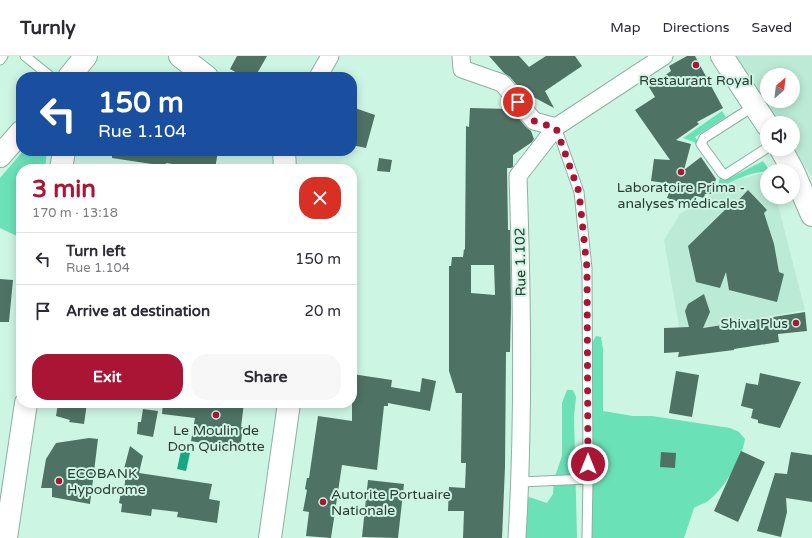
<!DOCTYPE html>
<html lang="en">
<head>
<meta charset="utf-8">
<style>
  :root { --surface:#fff; --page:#f7f7f7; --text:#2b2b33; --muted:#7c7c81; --line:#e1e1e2; --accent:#ab1535 }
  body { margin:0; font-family:"Varela Round",sans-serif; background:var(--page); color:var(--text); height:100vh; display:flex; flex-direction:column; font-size:15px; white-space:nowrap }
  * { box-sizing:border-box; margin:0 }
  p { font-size:13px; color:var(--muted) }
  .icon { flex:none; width:22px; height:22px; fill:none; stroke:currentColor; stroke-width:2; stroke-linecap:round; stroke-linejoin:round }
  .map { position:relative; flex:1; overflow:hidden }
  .side { position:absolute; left:16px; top:108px; width:341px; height:244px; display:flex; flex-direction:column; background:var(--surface); border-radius:16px; box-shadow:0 2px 10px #0003 }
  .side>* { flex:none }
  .guide { position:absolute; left:16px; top:16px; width:341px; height:84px; border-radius:16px; box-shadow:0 2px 10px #0003; background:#1a4fa0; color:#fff; overflow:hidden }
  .needle { width:26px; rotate:28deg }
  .fabs { position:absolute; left:760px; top:12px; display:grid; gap:8px }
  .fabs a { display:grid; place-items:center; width:40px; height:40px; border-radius:50%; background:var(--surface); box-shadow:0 2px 10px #0003; font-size:20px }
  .pin { position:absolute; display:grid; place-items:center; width:34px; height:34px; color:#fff; margin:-17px; border:2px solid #fff; border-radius:50%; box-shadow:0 1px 4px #0007 }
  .me { position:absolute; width:44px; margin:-22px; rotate:0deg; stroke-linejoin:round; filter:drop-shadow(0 0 3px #0008) }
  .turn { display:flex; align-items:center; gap:14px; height:84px; padding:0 16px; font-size:18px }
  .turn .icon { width:52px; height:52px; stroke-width:2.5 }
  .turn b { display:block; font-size:28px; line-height:34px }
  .round { display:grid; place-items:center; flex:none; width:42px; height:42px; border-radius:16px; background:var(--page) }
  .overview { display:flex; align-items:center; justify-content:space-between; height:68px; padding:0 16px }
  h1 { font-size:24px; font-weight:800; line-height:30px; color:var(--accent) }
  .action { display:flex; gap:8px; margin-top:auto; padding:8px 16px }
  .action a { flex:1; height:46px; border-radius:16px; background:var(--accent); color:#fff; font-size:16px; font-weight:800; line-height:46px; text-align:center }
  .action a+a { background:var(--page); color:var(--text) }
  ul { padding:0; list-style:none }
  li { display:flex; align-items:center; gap:12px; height:52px; padding:0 16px; border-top:1px solid var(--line) }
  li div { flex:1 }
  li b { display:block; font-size:15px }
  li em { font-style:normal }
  header { display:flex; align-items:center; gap:24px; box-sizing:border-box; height:56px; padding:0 20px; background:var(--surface); border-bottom:1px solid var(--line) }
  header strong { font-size:19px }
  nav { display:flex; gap:22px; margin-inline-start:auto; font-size:14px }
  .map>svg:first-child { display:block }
  .built { fill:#bbebd7; fill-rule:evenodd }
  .green { fill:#6be1b7 }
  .water { fill:#18a880 }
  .building { fill:#4e7264; fill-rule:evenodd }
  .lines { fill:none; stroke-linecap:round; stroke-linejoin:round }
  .lane-casing { stroke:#8bb1a1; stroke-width:11 }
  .street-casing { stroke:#8bb1a1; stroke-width:19 }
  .secondary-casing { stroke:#8bb1a1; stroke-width:24 }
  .highway-casing { stroke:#8bb1a1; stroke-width:24 }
  .lane { stroke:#fff; stroke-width:9 }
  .street { stroke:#fff; stroke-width:17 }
  .secondary { stroke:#fff; stroke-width:22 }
  .highway { stroke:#fff; stroke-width:22 }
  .route { stroke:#ab1535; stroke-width:7; stroke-dasharray:0 12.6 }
  .poi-dot { fill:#ab1535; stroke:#cdf5e4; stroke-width:1.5 }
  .labels { text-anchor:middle; stroke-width:4; stroke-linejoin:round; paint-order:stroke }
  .poi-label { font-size:14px; fill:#2c3c35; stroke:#cdf5e4 }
  .street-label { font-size:14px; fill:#2c3c35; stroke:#cdf5e4 }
</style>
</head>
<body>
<header>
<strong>Turnly</strong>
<nav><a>Map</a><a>Directions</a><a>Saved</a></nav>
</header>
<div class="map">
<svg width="812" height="482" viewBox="0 0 812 482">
  <rect width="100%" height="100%" fill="#cdf5e4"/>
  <path class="built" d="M734 0H812V121L793 92V67H777ZM767 19H793V45H767Z
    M767 116V141H776L805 254 680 276 664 184 680 158 736 124Z"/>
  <path class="green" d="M722 55 726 61 695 81 704 94 701 96 694 86 683 82Z
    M23 95H47L45 113H21V182L0 172V122Z
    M710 102 725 123H728L763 105 770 115C751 116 735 123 719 133H717L720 121 706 105Z
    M596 280 601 281 603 293V355L633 360H652L730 372 739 376 745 383C742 403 725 432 708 445 704 448 698 449 694 452L684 482H587L590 291Z
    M567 334H573L576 341 574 360 577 482H522L524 446 529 441 547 447 553 438 554 423 562 400V347Z"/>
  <path class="water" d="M181 395 190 397 186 415 177 413Z"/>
  <path class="building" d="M237 0H267L255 21H244L230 13Z
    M489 0H519L529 11 546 0H575L582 10 545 35 554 52 522 35 510 21 504 17Z
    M687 0H695L723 52 697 66 699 68 676 84 691 88 684 114 701 101 716 123 711 138H705L704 142 696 140 695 143 692 142 690 147 686 146 685 148 667 142 672 128 651 125 654 103 670 104 635 54 655 41 649 31 671 15 669 10Z
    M352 51 375 59 366 92 352 89Z
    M470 52 511 53 526 71 531 75 534 83 532 86 513 99V111L511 112H507L508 174H510L511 252 510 296H506L505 411 502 482H463L464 455H448L449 431 465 432 466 407H461L462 337H456L449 315V210H451L452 201H463L464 193 465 194 466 70 469 71ZM471 209H494L495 239 471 237Z
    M112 95H218L215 113H192V111L166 107 165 110 112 102Z
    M379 102 392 104 390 116 377 115Z
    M748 134 767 154 764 157 774 188 779 216 784 218 777 246 729 234 726 216 720 232 696 226 688 190 730 149 732 151Z
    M0 223 13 224 9 266H0Z
    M704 238 710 256 703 272 805 256 807 275 778 278 779 286 734 293V294L678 301 679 296 664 297V272L689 271 685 255 688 248Z
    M676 315 699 319 692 361 669 357Z
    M760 317 801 326 780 372 758 367V364L751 362 753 353 741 350 746 327 758 329Z
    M352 318 392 324 391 331 420 336 422 322 436 325 430 355 388 347V350H384L377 414 342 409 331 482 306 480 309 456 303 455 307 434 305 433 307 422H309L318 360 352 365Z
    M58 347H87L84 368 69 366 70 364 56 360Z
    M163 347H244L241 371H243L240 394 191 385 195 362 162 358Z
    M143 353 158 355 153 381 137 378 138 366H141Z
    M89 382 98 383 90 448 52 441V432H41L46 403 56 387Z
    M130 390 143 400 139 417 212 428 209 443 220 445 217 467 177 461 178 456 152 453 151 460 121 456 122 448 119 447 121 436 124 437 126 413H124Z
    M741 395 765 406 738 466 714 455Z
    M661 396 676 397 675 412 660 411Z
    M791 396 812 399V446L786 442 787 456 781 481 757 475 775 417 787 418Z
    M368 424 404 428 398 482 362 481Z"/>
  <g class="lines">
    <defs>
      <path id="lane" d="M25 0 51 21
        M0 4 3 0
        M754 50 704 82 701 88 722 117 725 119 767 92
        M556 71 579 136 587 212 588 423 587 482
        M520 426 588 423"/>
      <path id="street" d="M461 0 462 13 502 27 534 65 556 71
        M318 21 330 0
        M517 482C524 362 522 241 518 120L556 71 664 0"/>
      <path id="secondary" d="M180 0 207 21
        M722 0 767 69
        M781 93 793 115
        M284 95 285 113
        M61 113 64 95
        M793 115 812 159
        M6 482 26 347
        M270 482 289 347"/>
      <path id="highway" d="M69 21 86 0
        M0 100 21 76"/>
    </defs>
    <use href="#lane" class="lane-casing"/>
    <use href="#street" class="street-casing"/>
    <use href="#secondary" class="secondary-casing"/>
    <use href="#highway" class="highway-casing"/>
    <use href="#lane" class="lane"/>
    <use href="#street" class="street"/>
    <use href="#secondary" class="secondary"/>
    <use href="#highway" class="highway"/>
  </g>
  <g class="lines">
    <path class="route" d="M518 46 534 65 556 72 579 136 587 212 588 408"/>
  </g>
  <g class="poi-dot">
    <circle cx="696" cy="9" r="4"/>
    <circle cx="681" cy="116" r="4"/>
    <circle cx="796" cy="267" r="4"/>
    <circle cx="216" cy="359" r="4"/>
    <circle cx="59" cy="425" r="4"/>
    <circle cx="323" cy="446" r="4"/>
  </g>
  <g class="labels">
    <g class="poi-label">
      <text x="696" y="29">Restaurant Royal</text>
      <text x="681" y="136">Laboratoire Prima -<tspan x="681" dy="16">analyses médicales</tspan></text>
      <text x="788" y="272" text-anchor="end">Shiva Plus</text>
      <text x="216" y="379">Le Moulin de<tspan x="216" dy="16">Don Quichotte</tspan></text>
      <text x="67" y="422" text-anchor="start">ECOBANK<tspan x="67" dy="16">Hypodrome</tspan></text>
      <text x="331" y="443" text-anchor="start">Autorite Portuaire<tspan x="331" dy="16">Nationale</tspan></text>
    </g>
    <g class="street-label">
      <text transform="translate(520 206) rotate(-91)" y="5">Rue 1.102</text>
    </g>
  </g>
</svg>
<div class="fabs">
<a><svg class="needle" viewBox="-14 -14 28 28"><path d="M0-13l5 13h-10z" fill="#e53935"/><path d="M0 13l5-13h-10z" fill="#7c7c81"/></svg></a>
<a><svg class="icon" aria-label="sound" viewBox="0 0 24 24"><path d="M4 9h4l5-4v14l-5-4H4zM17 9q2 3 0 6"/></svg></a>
<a><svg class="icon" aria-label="search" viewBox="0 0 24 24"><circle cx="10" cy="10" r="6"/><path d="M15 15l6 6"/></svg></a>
</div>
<div class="pin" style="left:518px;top:46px;background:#d93025"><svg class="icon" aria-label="arrive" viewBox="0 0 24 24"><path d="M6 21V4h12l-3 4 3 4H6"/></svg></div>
<svg class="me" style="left:588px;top:408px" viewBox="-20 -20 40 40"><circle r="17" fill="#ab1535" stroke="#fff" stroke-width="3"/><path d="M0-11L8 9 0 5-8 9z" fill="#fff"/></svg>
<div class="guide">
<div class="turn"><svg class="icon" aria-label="left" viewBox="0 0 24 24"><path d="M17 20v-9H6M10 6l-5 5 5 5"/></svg><div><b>150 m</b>Rue 1.104</div></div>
</div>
<section class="side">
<div class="overview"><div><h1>3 min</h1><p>170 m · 13:18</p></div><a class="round" style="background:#d93025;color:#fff"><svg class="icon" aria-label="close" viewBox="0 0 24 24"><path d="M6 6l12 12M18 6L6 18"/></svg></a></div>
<ul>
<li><svg class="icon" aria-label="left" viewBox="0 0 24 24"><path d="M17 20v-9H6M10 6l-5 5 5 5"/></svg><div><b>Turn left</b><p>Rue 1.104</p></div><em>150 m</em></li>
<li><svg class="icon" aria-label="arrive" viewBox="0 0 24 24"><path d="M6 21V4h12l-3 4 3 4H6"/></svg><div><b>Arrive at destination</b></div><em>20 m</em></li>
</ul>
<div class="action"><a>Exit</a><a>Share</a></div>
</section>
</div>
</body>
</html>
